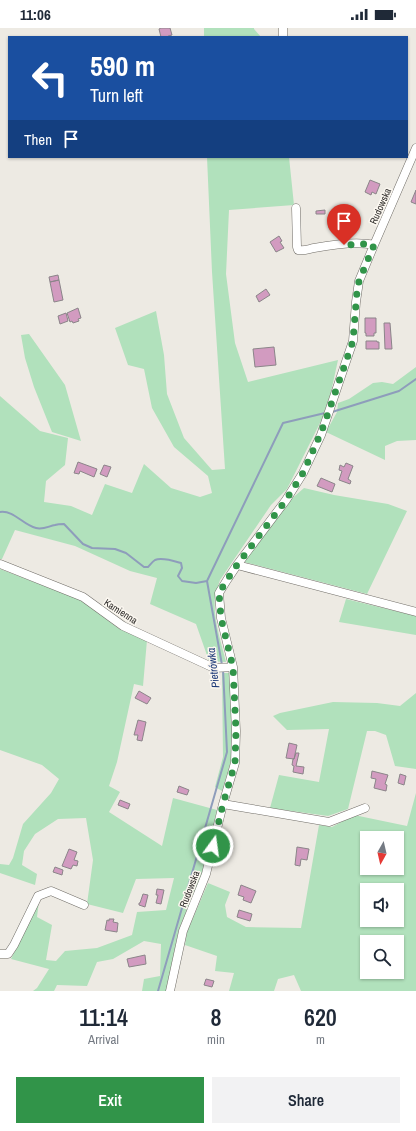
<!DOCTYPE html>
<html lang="en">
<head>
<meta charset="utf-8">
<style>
  :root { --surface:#fff; --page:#f2f2f3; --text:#1f2937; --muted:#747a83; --accent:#319449 }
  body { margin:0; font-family:"Archivo Narrow",sans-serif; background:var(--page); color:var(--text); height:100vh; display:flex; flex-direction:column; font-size:15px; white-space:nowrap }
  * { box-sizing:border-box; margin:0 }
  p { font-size:13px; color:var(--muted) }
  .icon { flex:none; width:22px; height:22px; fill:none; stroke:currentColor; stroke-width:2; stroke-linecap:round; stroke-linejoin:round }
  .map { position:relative; height:963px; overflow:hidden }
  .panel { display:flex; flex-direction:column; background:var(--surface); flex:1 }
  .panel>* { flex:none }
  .hud { position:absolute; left:8px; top:8px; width:400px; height:122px; border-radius:0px; box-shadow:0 1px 3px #0004; background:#1a4fa0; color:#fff; overflow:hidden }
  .needle { width:26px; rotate:188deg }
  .buttons { position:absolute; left:360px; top:803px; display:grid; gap:8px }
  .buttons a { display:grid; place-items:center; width:44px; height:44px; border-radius:0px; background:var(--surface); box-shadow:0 1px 3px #0004; font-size:20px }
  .pin { position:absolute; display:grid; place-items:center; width:34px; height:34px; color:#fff; margin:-41px -17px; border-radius:50% 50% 50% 0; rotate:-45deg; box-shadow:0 0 4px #0007 }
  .pin .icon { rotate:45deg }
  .me { position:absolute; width:44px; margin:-22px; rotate:14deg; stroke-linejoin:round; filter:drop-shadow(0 0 3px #0008) }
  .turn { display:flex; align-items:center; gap:14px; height:84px; padding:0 16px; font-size:18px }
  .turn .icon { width:52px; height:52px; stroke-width:2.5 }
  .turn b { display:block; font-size:28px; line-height:34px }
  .then { display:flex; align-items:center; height:38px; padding:0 16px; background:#0003; gap:8px; font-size:15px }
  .eta { display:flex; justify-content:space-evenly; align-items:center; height:68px; text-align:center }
  .eta b { font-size:24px; font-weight:600; line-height:28px }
  .button { display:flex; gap:8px; margin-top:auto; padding:8px 16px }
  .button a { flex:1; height:46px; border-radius:0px; background:var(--accent); color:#fff; font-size:16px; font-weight:600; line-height:46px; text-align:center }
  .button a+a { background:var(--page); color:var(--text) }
  .status { display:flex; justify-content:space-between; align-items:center; height:28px; padding:0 20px; background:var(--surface); direction:ltr }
  .status svg { height:11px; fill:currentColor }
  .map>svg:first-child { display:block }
  .green { fill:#b1e1bc; fill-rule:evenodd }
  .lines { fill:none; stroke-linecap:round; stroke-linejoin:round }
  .stream { stroke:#8e9dbb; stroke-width:2 }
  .building { fill:#d29bc0; stroke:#8b8589 }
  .street-casing { stroke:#706d67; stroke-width:9 }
  .street { stroke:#fff; stroke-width:8 }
  .route { stroke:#319449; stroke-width:7; stroke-dasharray:0 12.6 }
  .labels { text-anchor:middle; stroke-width:3; stroke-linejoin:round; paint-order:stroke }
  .street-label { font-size:10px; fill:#2e2c2a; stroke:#fbf7f0 }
  .water-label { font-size:11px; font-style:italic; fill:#1c3977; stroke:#fbf7f0 }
</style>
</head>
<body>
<div class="status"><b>11:06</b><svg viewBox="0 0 49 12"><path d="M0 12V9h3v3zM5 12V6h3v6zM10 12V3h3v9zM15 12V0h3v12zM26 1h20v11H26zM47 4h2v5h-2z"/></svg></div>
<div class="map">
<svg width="416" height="963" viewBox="0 0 416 963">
  <rect width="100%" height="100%" fill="#edeae3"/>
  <path class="green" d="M204 0H254V1L261 9H204Z
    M207 129H289L294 177 229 182 226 246 235 315 248 354 338 332 331 364 322 391 287 461 271 477 220 552C219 556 217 560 216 564 211 586 221 613 226 634L209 633 196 596 150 576 157 550 130 543 75 518 15 502 2 531H0V368L40 403 68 410 65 437 46 453 44 474 71 478 92 487 105 456 132 465 144 436 171 460 200 469 212 465 208 448 174 419 152 380 144 341 128 337 115 300 156 283 164 327 167 366 184 410 212 442 225 441 212 244Z
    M29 306 65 357 81 413 52 404 34 359 25 330 21 307Z
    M416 339V412L397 413 385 418V432L326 404 337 384 338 375 349 371 373 355 382 354 393 356Z
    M304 460 334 467 388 476 407 483 367 566 244 534 288 474Z
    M0 541 81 572 118 600 147 612 143 658 134 656 117 734 109 758 120 764 109 784 162 818 173 770 217 782 202 845 179 901 166 963H142L144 951 160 948 161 916 144 913 113 931 97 934 87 958 57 957 54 963H33L37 960 49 941 11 931 39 873 37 889 52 897 46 932 56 933 65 923 97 920 132 907 137 884 166 882 174 850 136 851 123 885 87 876 93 832 86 790 58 791 35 806 24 823 22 837 37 846 35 857 0 845V836L9 837 13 830 23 796 51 765 59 751 42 737 0 722Z
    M346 571 416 588V607L339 594Z
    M222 645H230L233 703 231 733 222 763 215 759 223 729Z
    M416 665V741L395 738 386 707 375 703H367L348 781 328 788 270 780 279 747 319 754 329 701 287 702 273 688 280 685 333 674 377 675 400 678Z
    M416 765V963H301L294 947 278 951 274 963H229L234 945 215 943 217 928 185 917 187 904 208 855 230 864 225 877 227 889 246 899 301 900 319 797 332 799 354 787 407 798ZM367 810H397V840H367ZM367 862H397V892H367ZM367 914H397V944H367Z"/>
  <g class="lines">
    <path class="stream" d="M332 384 399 363 416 351
      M0 484C14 482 23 497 36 500 43 502 49 498 55 497 58 496 61 496 64 496L83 516 92 520 115 521 126 525 144 539H148C150 537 152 534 155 532 162 529 174 533 181 535L182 540 178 548 182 553 196 555 207 553
      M207 553 222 637
      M207 553 283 395 325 385
      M158 963 227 724 223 641"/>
  </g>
  <path class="building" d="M161 0H170L172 7 168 8V9H161L159 1Z
    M370 152 380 156 376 166 372 164 371 167 365 164Z
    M416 162V176L411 174Z
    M325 182V186H316V183Z
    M348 185 352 191 350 192 351 194 348 196 350 198 349 202 339 200 341 193 339 190Z
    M279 208 282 213 280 214 284 220 276 224 270 214Z
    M58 247 59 252 50 254 49 249Z
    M59 252 63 272 54 274 50 254Z
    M266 261 270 267 259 274 256 268Z
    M78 280 81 290 78 291 79 293 73 295 72 293 70 294 67 285Z
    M66 285 68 293 60 296 58 288Z
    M365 290H376V305H374V308H366V305H365Z
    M384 295H390L392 321H385Z
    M366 313H377V314H379V321H366Z
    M274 319 276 337 255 339 253 321Z
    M78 434 97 441 94 449 80 443 79 446 74 445Z
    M346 435 353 438 348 451 351 453 350 456 339 452 342 443 339 442 340 437 344 439Z
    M104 437 111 439 107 449 100 446Z
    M321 450 335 456 332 464 317 458Z
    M139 663 151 670 147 676 135 670Z
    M138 692 146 694 142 713 137 712 138 707H134Z
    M289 715 297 717 294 731 286 730Z
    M296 725H299L296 738 304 739 303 746 293 744 294 738 292 737 293 731H294Z
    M372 743 388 747 385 756 387 757 386 763 374 760 376 751 371 750Z
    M400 746 406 748 404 757 398 755Z
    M179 758 189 762 187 767 177 764Z
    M120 772 130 776 128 781 118 777Z
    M297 819 309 821 307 832 301 831 300 838 295 837Z
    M69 821 77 824 74 832 78 833 77 838 73 837 71 841 62 838Z
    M55 839 63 842 62 847 53 844Z
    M241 857 256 863 251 875 243 872 244 869 238 867Z
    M157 861 164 862 161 876 156 875 158 867H156Z
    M143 866 148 867 145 879 139 877V875H140Z
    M239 882 252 886 250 893 237 889Z
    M109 891H114L113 894 118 895 117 904 105 902 107 892 109 893Z
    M145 927 146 936 129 939 127 931Z
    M206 951 214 953 212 959 204 957Z"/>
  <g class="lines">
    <defs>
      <path id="street" d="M283 0V9
        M296 180 297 219 298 222C304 223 309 221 314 220 330 217 358 213 374 217
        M0 536 83 569 123 598 214 640 233 639
        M237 537 416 584
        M223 776 329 794 365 780
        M0 926H8L14 917 38 868 51 863 84 877
        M170 963 183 903 206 846 223 776 235 735 236 703 233 639 221 590 219 565 227 552 237 537 286 472 303 445 321 407 353 313 356 274 359 253 374 217 416 120"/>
    </defs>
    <use href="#street" class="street-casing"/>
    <use href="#street" class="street"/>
  </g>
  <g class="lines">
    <path class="route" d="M213 818 223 776 235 735 236 703 233 639 221 590 219 565 227 552 237 537 286 472 303 445 320 407 325 394 353 313 357 263 359 253 374 217 364 216 344 217"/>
  </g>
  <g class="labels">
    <g class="street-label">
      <text transform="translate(380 178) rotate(-66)" y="4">Rudowska</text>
      <text transform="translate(121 583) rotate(33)" y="4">Kamienna</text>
      <text transform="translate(189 861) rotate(-69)" y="4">Rudowska</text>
    </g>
    <g class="water-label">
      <text transform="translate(213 640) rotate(-97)" y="4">Pietrówka</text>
    </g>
  </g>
</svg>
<div class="buttons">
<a><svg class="needle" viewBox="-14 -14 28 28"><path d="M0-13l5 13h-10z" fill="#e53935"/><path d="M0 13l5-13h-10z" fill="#747a83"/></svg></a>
<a><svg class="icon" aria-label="sound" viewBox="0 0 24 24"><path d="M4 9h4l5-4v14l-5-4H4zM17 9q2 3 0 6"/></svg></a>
<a><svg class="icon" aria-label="search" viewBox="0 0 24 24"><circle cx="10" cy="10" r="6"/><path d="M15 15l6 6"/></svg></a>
</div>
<div class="pin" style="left:344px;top:217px;background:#d93025"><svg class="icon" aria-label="arrive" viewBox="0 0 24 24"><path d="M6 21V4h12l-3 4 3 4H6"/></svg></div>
<svg class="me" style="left:213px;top:818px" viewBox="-20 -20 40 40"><circle r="17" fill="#319449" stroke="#fff" stroke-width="3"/><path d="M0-11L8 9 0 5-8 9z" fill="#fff"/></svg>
<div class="hud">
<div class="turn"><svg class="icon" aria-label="left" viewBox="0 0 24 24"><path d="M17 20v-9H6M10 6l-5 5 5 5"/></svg><div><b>590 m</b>Turn left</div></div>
<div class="then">Then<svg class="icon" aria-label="arrive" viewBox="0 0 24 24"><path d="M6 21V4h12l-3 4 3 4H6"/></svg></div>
</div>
</div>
<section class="panel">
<div class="eta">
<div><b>11:14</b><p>Arrival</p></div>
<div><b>8</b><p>min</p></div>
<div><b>620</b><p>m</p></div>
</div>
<div class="button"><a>Exit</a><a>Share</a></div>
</section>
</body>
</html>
